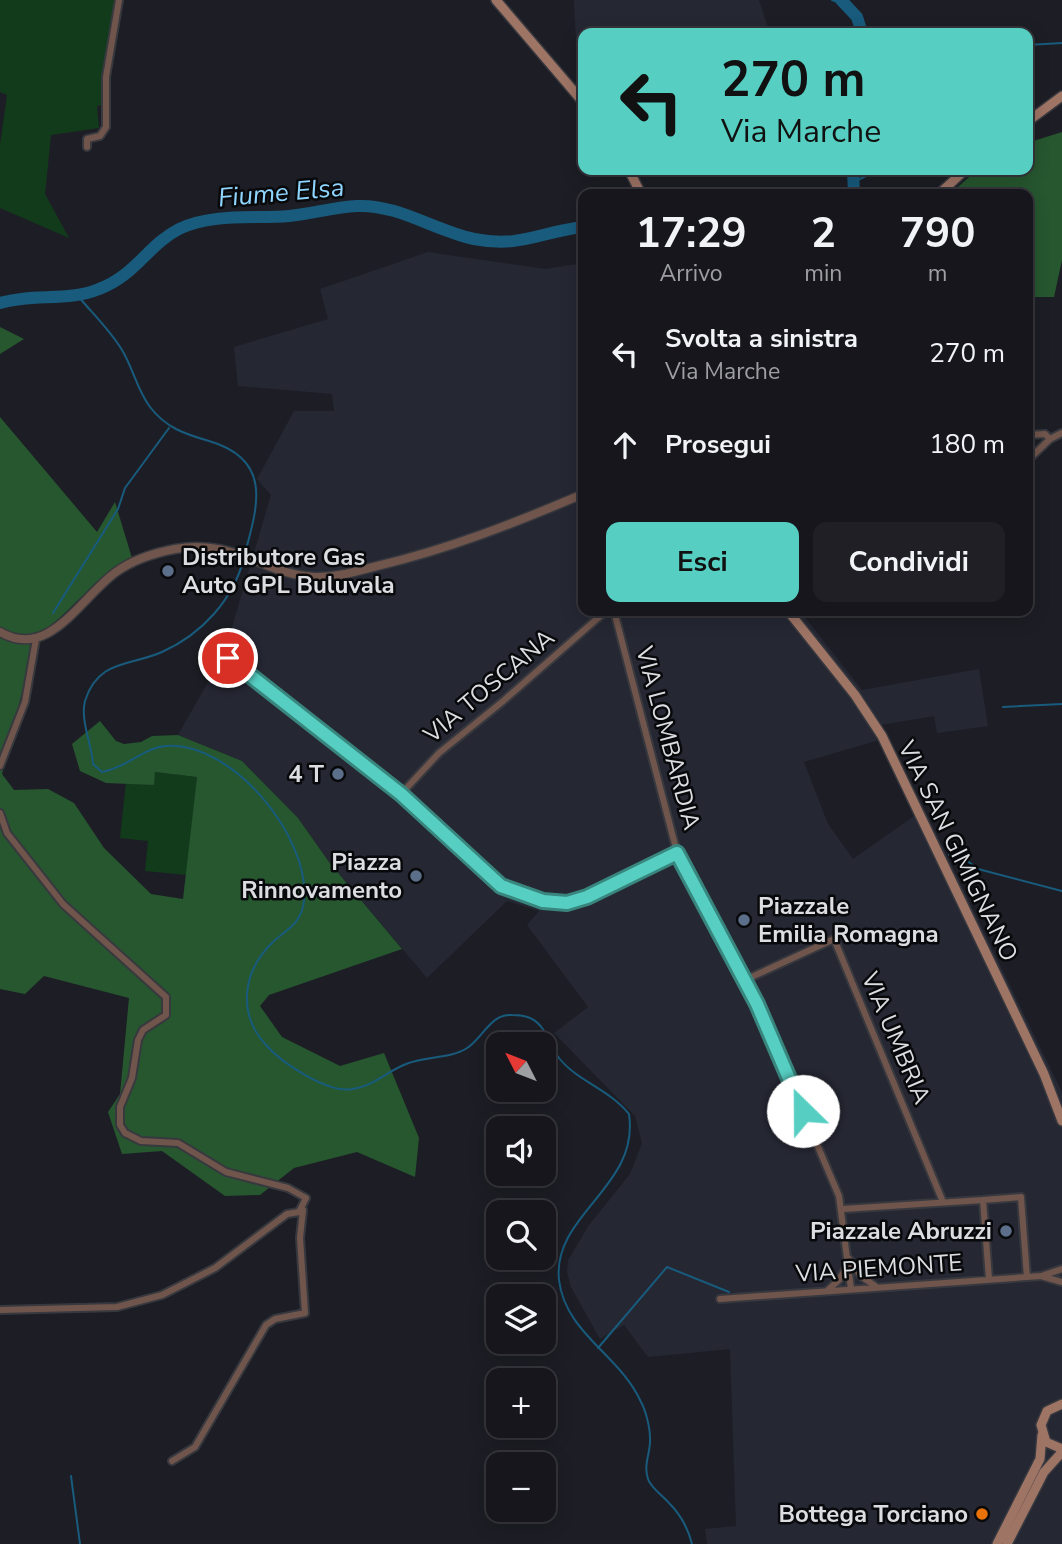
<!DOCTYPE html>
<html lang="it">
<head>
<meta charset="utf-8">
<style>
  :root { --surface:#16161c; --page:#1f1f25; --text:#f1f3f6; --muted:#9e9fa3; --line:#35353b; --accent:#56cec2 }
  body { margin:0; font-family:"Nunito Sans",sans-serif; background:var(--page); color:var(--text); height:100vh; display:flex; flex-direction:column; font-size:26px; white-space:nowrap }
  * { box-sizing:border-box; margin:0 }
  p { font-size:23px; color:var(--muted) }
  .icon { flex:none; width:38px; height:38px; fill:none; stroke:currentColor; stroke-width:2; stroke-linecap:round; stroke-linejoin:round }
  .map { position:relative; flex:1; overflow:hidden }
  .side { position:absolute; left:578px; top:189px; width:455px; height:427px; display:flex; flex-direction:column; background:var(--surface); border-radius:14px; box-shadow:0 4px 18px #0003,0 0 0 2px var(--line) }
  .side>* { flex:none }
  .top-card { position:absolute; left:578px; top:28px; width:455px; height:147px; border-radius:14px; box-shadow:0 4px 18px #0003,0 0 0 2px var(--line); background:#56cec2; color:#111; overflow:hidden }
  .needle { width:46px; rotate:312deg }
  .buttons { position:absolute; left:486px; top:1032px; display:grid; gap:14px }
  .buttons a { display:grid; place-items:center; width:70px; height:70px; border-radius:14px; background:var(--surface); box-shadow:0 4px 18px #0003,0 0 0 2px var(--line); font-size:35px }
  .pin { position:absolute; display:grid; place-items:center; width:60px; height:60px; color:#fff; margin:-30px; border:4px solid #fff; border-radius:50%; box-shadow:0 2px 7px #0007 }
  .me { position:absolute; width:77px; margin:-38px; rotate:337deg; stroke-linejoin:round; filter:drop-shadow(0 0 5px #0008) }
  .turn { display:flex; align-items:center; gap:24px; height:147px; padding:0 28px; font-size:32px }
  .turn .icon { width:91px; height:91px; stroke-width:2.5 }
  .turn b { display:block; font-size:49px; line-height:60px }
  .eta { display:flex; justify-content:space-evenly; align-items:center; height:119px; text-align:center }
  .eta b { font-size:42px; font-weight:700; line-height:49px }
  .action { display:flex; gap:14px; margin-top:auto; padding:14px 28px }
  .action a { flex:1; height:80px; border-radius:14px; background:var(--accent); color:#111; font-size:28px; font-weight:700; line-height:80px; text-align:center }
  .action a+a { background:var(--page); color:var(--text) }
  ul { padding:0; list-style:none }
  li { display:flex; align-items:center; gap:21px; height:91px; padding:0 28px }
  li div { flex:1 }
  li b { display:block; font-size:26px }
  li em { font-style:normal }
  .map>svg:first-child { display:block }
  .built { fill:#252733 }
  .green { fill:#123b1b }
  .forest { fill:#26572f }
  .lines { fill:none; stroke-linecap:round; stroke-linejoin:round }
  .stream { stroke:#185b7d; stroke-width:2 }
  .river { stroke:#185b7d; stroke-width:12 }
  .minor-casing { stroke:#38393f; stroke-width:10 }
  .tertiary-casing { stroke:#38393f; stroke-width:11 }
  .secondary-casing { stroke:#38393f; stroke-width:12 }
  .minor { stroke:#70554c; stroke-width:6 }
  .tertiary { stroke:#70554c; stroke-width:8 }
  .secondary { stroke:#9e7465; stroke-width:9 }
  .route-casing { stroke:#38867e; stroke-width:18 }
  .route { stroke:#56cec2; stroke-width:12 }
  .service-dot { fill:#5c6f8a; stroke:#08090b; stroke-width:2.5 }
  .food-dot { fill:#e8710a; stroke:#08090b; stroke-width:2.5 }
  .labels { text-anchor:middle; stroke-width:5; stroke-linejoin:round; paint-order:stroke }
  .poi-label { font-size:24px; font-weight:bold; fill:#dcdde1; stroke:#08090b; text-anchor:end }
  .street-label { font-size:24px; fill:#dcdde1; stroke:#08090b }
  .water-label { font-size:26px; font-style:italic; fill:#8fd5ff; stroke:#08090b }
</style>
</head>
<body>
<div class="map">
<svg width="1062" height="1544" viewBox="0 0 1062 1544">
  <rect width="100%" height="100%" fill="#1d1e25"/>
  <path class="built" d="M574 0H759L770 33H583V69L577 61Z
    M428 252 545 269 583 263V611H800L862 690 979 669 988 726 937 733 934 716 881 725 886 738 804 762 828 824 853 859 924 809 1062 1092V1544H707L705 1529 736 1526 730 1349 648 1357 624 1325 600 1339 571 1287 567 1272 568 1260 589 1225 630 1174 642 1143 635 1116 554 1033 588 1007 527 925 539 911 507 901 427 978 329 862 298 818 242 761 178 735 224 654 271 495 257 479 294 411H334L332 394 238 386 234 347 328 319 320 289Z"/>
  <path class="green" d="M0 0H116L103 77 102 105 97 106 99 128 51 135 45 194 69 238 0 208V145L7 95 0 92Z
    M155 772 197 777 187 875 145 871 148 841 120 838 126 782 153 785Z"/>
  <path class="forest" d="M1062 132V260L1054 297H1027V194H950L977 170H1027V143Z
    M0 327 24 339 0 354Z
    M0 417 97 532 115 502 132 558C93 575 72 615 36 635L2 774 14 790 48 789 74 803 104 848 151 894 183 899 197 777 155 772 154 785 106 783 80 771 72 744 100 721 116 741 124 744 141 742 152 736 178 735 242 761 298 818 329 862 402 949 269 995 260 1006 282 1037 340 1066 384 1053 419 1138 415 1177 357 1152 294 1168 260 1195 225 1196 162 1151 122 1154 108 1112 120 1094 129 998 44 976 25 994 0 989Z"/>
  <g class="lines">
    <path class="stream" d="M832 0 843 4
      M1027 45 1062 43
      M876 171 879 170
      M852 183 866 176
      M78 296C92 313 110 330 122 350 133 368 137 390 150 407 166 428 185 434 209 441 271 459 259 503 245 553
      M244 558C233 600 202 634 162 652 131 666 98 659 85 701 80 720 92 745 93 764L102 772C126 768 144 748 165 746 232 740 311 838 304 901 301 926 284 930 270 945 242 974 238 1015 266 1045 282 1063 328 1094 353 1089 373 1086 388 1071 406 1064 424 1056 451 1059 467 1048 482 1039 491 1013 512 1015 518 1015 527 1016 532 1019 547 1027 549 1046 559 1058 577 1081 609 1089 629 1114 640 1187 552 1214 559 1280 565 1333 621 1356 641 1402 646 1411 650 1428 650 1438 651 1453 643 1463 648 1479 651 1488 663 1496 669 1503 681 1515 688 1528 692 1544
      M53 613 118 509 125 488 169 428
      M1003 707 1062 704
      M949 855 961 856 978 869 1062 891
      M598 1348 667 1267 729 1292
      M71 1476 80 1544"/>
    <path class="river" d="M841 0 857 17 862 33
      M853 170 854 194
      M0 303C33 293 68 302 99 289 135 276 149 244 179 229 212 213 254 219 289 216 312 214 334 207 357 206 398 204 435 231 474 239 522 248 539 232 583 227"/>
    <defs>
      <path id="minor" d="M87 147V139L100 136 106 127V77L119 0
        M1027 435 1045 434 1050 439 1062 433
        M1027 461 1050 439
        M614 611 679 860 757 1004 839 1196 851 1289
        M228 658 401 794 501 886 550 903H571L677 853
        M0 766 25 702 36 639
        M401 794 439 753 502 702 606 611
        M0 813 7 833 63 904 166 997V1015L143 1030 138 1040 132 1078 120 1107V1125L125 1133 141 1141 178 1143 226 1172 288 1188 306 1198 299 1212 287 1214 215 1268 162 1295 117 1307 0 1310
        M745 980 834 939 943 1202
        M843 1209 983 1200
        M849 1259 861 1276 875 1286
        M1044 1275 1062 1269
        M989 1279 983 1200 1021 1197 1027 1277
        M828 1290 839 1280 847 1266
        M720 1299 1041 1276 1062 1282
        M172 1461 195 1447 266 1325 275 1319 305 1313 300 1238 303 1210"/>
      <path id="tertiary" d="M0 632C49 661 81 597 116 572 134 559 154 553 175 549 234 538 263 574 314 577 335 578 357 571 377 566 449 549 515 523 583 494"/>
      <path id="secondary" d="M496 0 583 102
        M1027 122 1062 96
        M629 170 641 194
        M939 194 965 170
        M788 611 855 695 882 736 1044 1074 1062 1121
        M1062 1404 1047 1411 1041 1425 1046 1442 1062 1449
        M997 1544 1040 1459 1042 1435
        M1007 1544 1044 1472 1062 1452"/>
    </defs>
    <use href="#minor" class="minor-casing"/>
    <use href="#tertiary" class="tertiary-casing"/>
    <use href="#secondary" class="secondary-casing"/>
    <use href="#minor" class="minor"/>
    <use href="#tertiary" class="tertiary"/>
    <use href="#secondary" class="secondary"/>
  </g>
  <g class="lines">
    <defs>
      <path id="route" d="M228 658 401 794 501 886 543 901 567 903 587 897 677 853 757 1004 803 1111"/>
    </defs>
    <use href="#route" class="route-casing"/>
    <use href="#route" class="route"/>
  </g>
  <g class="service-dot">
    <circle cx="168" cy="571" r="7"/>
    <circle cx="338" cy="774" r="7"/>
    <circle cx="416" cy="876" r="7"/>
    <circle cx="744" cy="920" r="7"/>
    <circle cx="1006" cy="1231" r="7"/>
  </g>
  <circle class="food-dot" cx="982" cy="1514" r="7"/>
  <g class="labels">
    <g class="poi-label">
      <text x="182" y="565" text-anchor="start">Distributore Gas<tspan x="182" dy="28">Auto GPL Buluvala</tspan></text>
      <text x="324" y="782">4 T</text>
      <text x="402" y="870">Piazza<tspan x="402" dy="28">Rinnovamento</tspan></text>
      <text x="758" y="914" text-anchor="start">Piazzale<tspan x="758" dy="28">Emilia Romagna</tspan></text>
      <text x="992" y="1239">Piazzale Abruzzi</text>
      <text x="968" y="1522">Bottega Torciano</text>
    </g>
    <g class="street-label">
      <text transform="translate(489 686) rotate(-40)" y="8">VIA TOSCANA</text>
      <text transform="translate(668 738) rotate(75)" y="8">VIA LOMBARDIA</text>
      <text transform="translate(958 851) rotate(64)" y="8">VIA SAN GIMIGNANO</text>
      <text transform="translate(896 1038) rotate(67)" y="8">VIA UMBRIA</text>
      <text transform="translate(879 1268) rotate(-4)" y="8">VIA PIEMONTE</text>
    </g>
    <g class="water-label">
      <text transform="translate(281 192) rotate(-5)" y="9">Fiume Elsa</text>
    </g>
  </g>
</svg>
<div class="buttons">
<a><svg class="needle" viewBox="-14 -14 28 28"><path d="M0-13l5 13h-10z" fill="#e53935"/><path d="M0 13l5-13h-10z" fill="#9e9fa3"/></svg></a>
<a><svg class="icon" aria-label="sound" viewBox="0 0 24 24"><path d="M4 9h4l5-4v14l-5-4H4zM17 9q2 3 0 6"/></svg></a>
<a><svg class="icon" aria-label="search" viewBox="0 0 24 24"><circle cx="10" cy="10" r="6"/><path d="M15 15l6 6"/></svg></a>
<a><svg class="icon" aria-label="layers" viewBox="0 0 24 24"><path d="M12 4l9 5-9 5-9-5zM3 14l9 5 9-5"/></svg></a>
<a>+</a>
<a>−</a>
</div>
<div class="pin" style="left:228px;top:658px;background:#d93025"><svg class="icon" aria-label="arrive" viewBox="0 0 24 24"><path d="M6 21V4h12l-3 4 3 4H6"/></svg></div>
<svg class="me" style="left:803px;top:1111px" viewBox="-20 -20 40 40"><circle r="19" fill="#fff"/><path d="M0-13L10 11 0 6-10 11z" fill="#56cec2"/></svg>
<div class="top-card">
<div class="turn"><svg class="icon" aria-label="left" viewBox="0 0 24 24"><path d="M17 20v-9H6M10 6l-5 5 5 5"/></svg><div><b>270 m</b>Via Marche</div></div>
</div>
<section class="side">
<div class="eta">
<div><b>17:29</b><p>Arrivo</p></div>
<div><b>2</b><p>min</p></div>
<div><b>790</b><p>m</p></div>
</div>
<ul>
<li><svg class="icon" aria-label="left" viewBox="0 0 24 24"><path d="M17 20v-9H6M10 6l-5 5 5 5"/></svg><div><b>Svolta a sinistra</b><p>Via Marche</p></div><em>270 m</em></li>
<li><svg class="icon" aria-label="ahead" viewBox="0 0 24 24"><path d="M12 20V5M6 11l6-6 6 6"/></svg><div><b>Prosegui</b></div><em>180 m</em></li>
</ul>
<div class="action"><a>Esci</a><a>Condividi</a></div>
</section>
</div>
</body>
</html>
